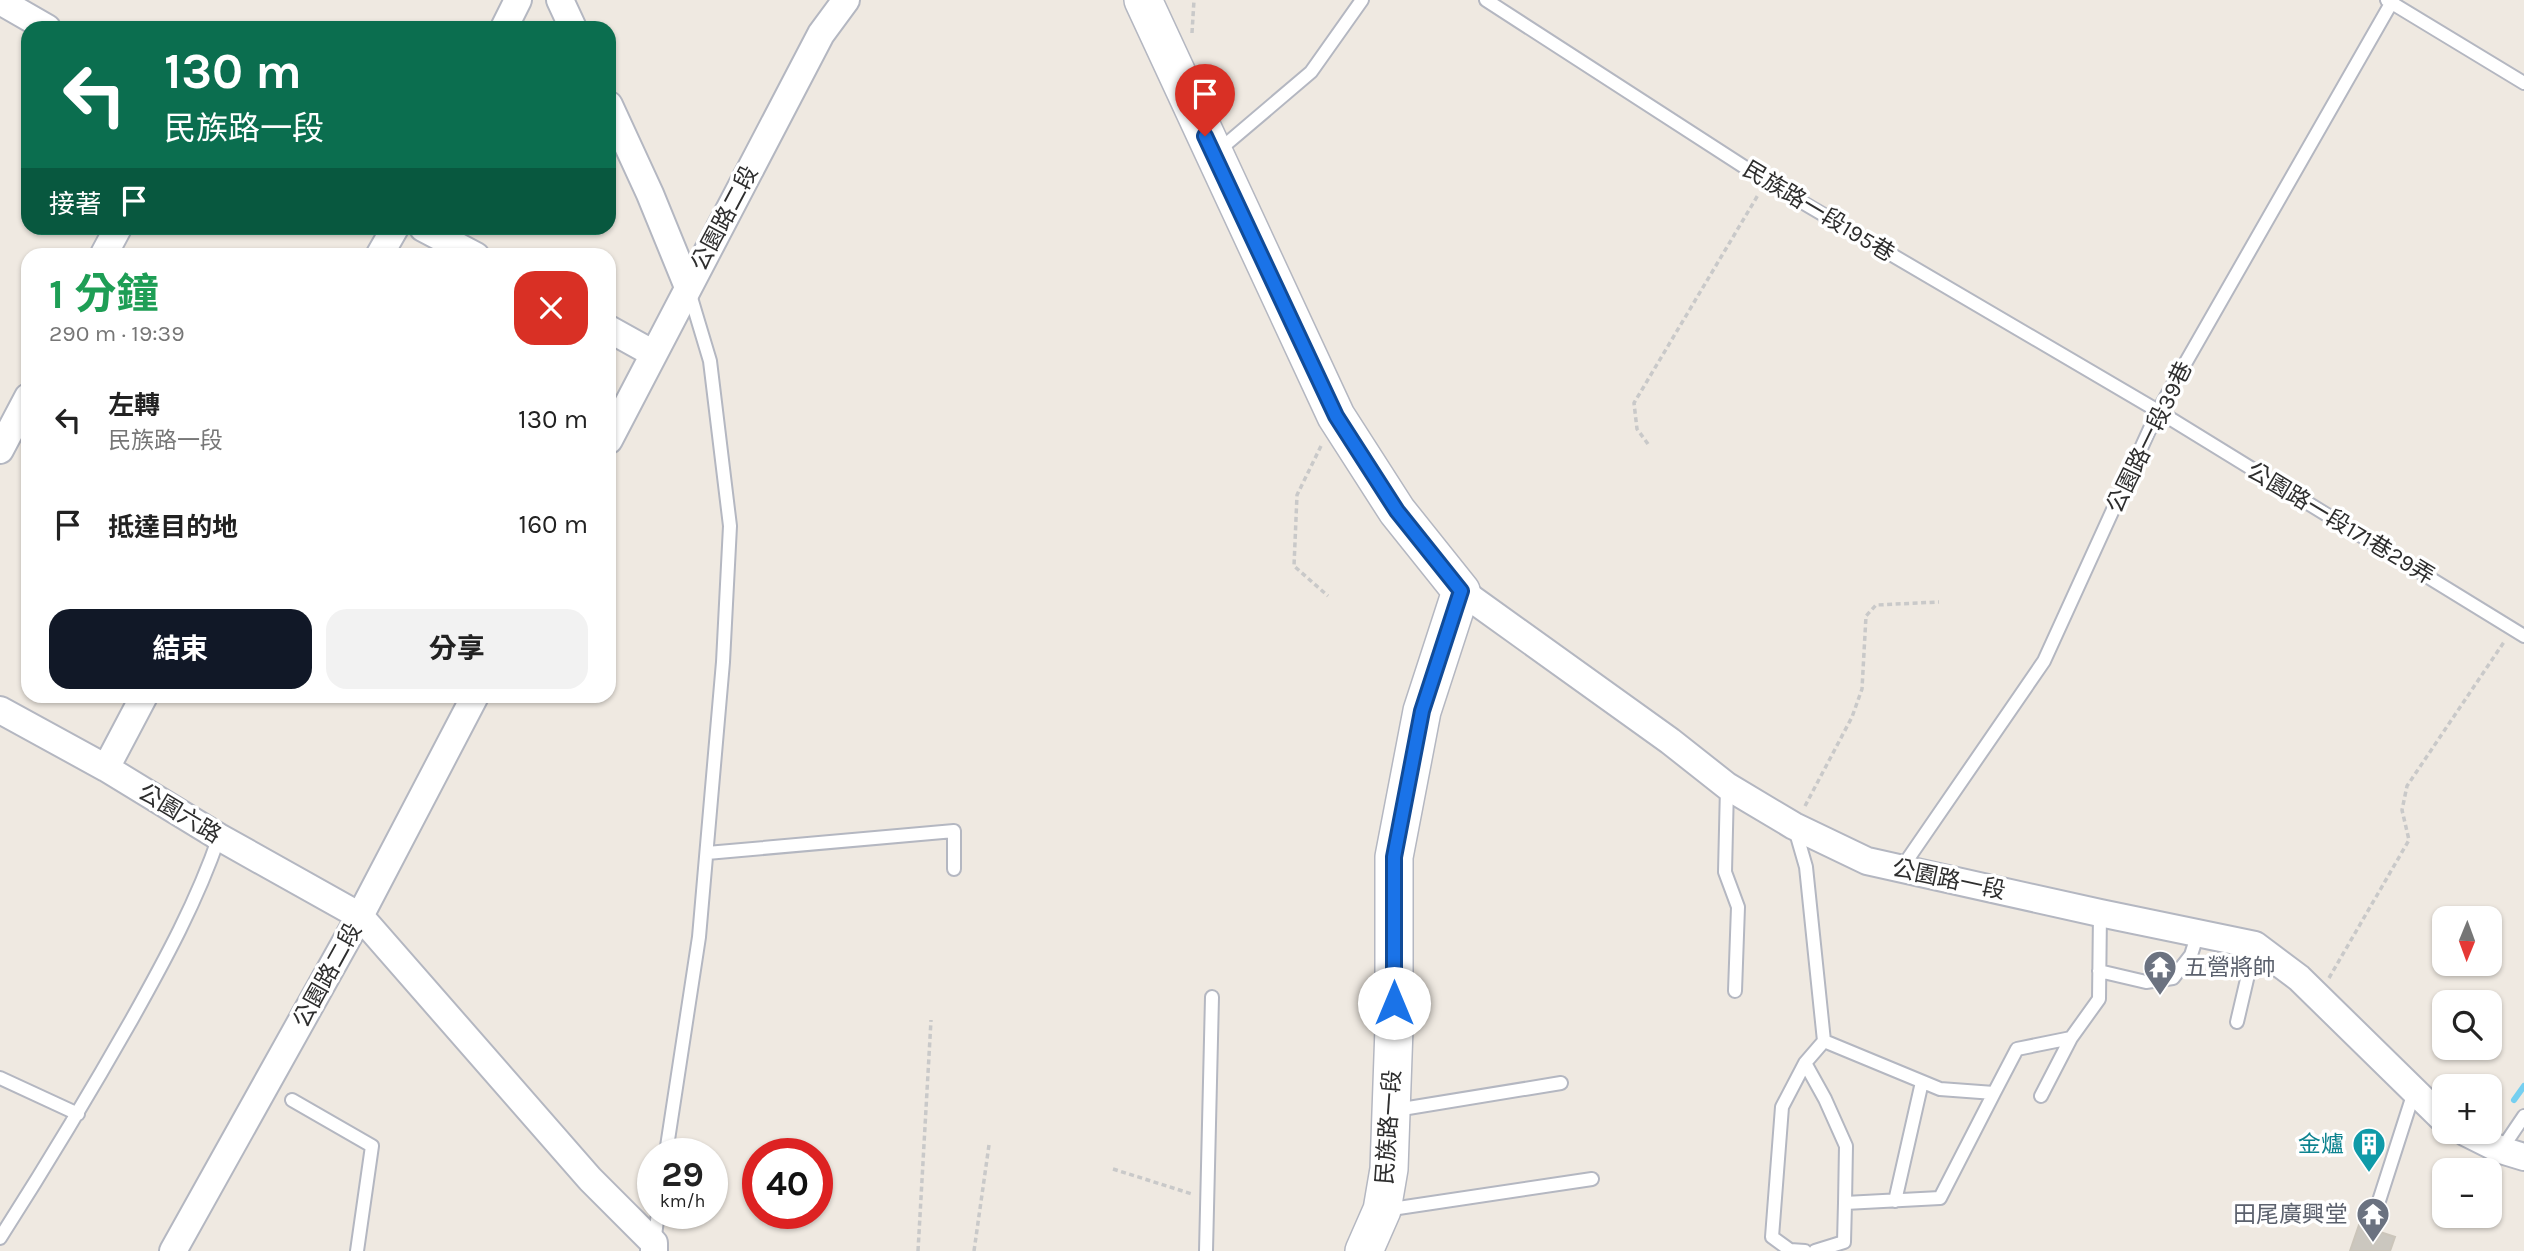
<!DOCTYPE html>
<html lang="zh-TW">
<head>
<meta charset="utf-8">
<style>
  :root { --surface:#fff; --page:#f2f2f2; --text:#222; --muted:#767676; --accent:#111827 }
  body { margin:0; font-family:Karla,"Noto Sans TC",sans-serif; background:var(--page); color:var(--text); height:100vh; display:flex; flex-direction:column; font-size:26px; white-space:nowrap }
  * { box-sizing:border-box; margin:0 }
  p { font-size:23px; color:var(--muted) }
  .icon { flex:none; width:38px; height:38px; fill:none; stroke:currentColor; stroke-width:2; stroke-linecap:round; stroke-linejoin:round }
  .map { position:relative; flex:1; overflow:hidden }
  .side { position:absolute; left:21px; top:248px; width:595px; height:455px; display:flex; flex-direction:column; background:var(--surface); border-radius:21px; box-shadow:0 2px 5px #0004 }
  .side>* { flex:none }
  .guide { position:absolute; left:21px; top:21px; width:595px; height:214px; border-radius:21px; box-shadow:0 2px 5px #0004; background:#0b6e4f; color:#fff; overflow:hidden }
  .needle { width:46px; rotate:181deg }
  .tools { position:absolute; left:2432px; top:906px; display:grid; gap:14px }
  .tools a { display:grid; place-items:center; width:70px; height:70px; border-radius:14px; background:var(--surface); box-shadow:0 2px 5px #0004; font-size:35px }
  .speed { position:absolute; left:637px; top:1138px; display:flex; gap:14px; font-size:35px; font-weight:700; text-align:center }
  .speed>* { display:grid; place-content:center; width:91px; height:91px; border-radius:50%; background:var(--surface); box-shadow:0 2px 5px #0004; line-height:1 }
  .speed small { font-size:18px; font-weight:400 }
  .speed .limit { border:10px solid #d22; background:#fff; color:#111 }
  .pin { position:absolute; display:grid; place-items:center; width:60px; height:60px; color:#fff; margin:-72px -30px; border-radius:50% 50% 50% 0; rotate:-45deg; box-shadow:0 0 7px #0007 }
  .pin .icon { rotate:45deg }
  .me { position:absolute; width:77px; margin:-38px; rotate:0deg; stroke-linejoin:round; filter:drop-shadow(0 0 5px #0008) }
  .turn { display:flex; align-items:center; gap:24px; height:147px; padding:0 28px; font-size:32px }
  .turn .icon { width:91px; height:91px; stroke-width:2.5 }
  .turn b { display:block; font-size:49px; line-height:60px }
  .then { display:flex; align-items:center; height:66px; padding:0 28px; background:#0003; gap:14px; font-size:26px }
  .round { display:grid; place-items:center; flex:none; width:74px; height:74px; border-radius:21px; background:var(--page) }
  .head { display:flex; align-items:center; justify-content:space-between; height:119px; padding:0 28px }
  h1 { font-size:42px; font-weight:700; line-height:52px; color:#1e9e55 }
  .primary-button { display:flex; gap:14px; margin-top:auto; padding:14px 28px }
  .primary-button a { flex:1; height:80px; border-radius:21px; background:var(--accent); color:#fff; font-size:28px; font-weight:700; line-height:80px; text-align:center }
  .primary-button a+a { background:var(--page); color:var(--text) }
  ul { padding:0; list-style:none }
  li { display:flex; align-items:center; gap:21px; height:105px; padding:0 28px }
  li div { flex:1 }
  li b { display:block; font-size:26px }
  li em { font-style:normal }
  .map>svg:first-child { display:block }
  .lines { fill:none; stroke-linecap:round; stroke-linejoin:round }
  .stream { stroke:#75cff0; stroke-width:6 }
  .building { fill:#cbc7bf; stroke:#cbc5ba; stroke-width:2 }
  .lane-casing { stroke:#b4b7c1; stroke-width:16 }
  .street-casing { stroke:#b4b7c1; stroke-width:30 }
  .secondary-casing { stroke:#b4b7c1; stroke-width:40 }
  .path { stroke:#c9c9c9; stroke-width:3.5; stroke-dasharray:5 3.5; stroke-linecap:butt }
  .lane { stroke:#fff; stroke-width:12 }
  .street { stroke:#fff; stroke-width:26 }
  .secondary { stroke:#fff; stroke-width:37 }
  .route-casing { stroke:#114b97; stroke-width:18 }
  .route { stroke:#1a73e8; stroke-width:12 }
  .labels { text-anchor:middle; stroke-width:7; stroke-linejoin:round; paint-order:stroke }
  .street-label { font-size:23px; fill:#2e2e2e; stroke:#fff }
  .worship-label { font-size:23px; fill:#5b616d; stroke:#fff; text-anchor:start }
  .culture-label { font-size:23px; fill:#0d838f; stroke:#fff; text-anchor:end }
</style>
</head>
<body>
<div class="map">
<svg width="2524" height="1251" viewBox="0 0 2524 1251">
  <rect width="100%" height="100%" fill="#efe9e1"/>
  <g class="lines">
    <path class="stream" d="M2514 1100 2524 1086"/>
  </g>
  <path class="building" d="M2359 1225 2395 1237 2390 1251H2350Z"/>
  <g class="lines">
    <defs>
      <path id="lane" d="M1486 0 1766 181 2158 411 2524 636
        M2387 0 2524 83
        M1218 151 1311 72 1362 0
        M1727 787 1725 872 1738 907 1735 991
        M1795 829 1806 867 1824 1041 1940 1089 1994 1093 2017 1049 2071 1038 2099 999 2100 913
        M707 853 954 831V869
        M1901 869 2044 661 2158 411 2393 0
        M2099 971 2146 982 2173 978 2191 955 2198 933
        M2237 1022 2255 945
        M1805 1063 1825 1099 1846 1146 1845 1203
        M0 1078 78 1114
        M2041 1096 2071 1038
        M292 1100 372 1146 357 1251
        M1396 1110 1561 1083
        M2501 1150 2524 1116
        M666 1153 699 937 723 662 730 526 710 361 689 291
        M1895 1201 1922 1082
        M2378 1204 2414 1092
        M1385 1210 1592 1179
        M0 1238C46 1166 90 1093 132 1019 165 960 197 901 219 837
        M654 1243 658 1213
        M1206 1251 1212 997
        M1805 1251 1790 1250 1772 1237 1782 1107 1805 1063 1824 1041
        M1815 1251 1844 1242 1845 1203 1940 1198 1994 1093"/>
      <path id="street" d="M560 0 573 28
        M0 1 47 28
        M504 28 518 0
        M609 105 650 194 688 287
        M423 228 476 256
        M103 256 118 228
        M379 256 395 228
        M609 329 654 354
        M609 440 821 34 846 0
        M0 450 28 397
        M1461 591 1670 741 1727 786 1794 826 1867 861 2100 913 2255 945 2299 978 2445 1121
        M0 710 106 768 219 837 360 916 590 1179 654 1243V1251
        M106 768 144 696
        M2465 1132 2501 1150 2524 1157
        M173 1251 360 916 475 696"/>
      <path id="secondary" d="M1143 0 1336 416 1397 511 1461 591 1422 711 1394 857V1028L1389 1169 1382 1210 1364 1251"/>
    </defs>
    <use href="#lane" class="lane-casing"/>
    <use href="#street" class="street-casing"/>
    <use href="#secondary" class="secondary-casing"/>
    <path class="path" d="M1192 33 1194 0
      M1648 444 1637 429 1634 403 1758 195
      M1321 446 1297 495 1294 566 1328 596
      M1805 806 1852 717 1862 689 1866 616 1876 605 1939 602
      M2329 978 2409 840 2402 810 2407 786 2504 642
      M1113 1169 1192 1194
      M918 1251 931 1020
      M974 1251 989 1145"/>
    <use href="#lane" class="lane"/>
    <use href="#street" class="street"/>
    <use href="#secondary" class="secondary"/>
  </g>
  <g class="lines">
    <defs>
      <path id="route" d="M1205 136 1336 416 1397 511 1461 591 1422 711 1394 857V1003"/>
    </defs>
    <use href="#route" class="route-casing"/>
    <use href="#route" class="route"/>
  </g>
  <defs>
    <symbol id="temple-pin" viewBox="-11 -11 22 30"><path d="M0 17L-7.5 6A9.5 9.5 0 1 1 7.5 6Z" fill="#6b7280" stroke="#fff"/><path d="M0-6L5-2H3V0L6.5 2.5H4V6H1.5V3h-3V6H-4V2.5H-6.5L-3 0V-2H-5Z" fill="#fff"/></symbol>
    <symbol id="building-pin" viewBox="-11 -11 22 30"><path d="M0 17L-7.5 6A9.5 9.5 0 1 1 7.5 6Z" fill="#0f9aa8" stroke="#fff"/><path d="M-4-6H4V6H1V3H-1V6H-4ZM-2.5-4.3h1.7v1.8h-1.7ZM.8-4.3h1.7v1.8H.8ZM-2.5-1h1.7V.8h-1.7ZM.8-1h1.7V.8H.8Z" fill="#fff"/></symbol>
  </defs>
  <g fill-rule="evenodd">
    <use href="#temple-pin" x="2141" y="948" width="38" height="52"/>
    <use href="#building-pin" x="2350" y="1125" width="38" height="52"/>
    <use href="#temple-pin" x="2354" y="1195" width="38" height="52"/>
  </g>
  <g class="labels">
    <g class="street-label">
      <text transform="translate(1819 211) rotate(31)" y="8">民族路一段195巷</text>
      <text transform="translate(724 218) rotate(-62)" y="8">公園路二段</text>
      <text transform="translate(2149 437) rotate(-64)" y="8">公園路一段39巷</text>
      <text transform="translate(2341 523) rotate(31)" y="8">公園路一段171巷29弄</text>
      <text transform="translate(180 813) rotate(31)" y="8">公園六路</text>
      <text transform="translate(1949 879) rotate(12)" y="8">公園路一段</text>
      <text transform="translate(327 975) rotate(-61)" y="8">公園路二段</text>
      <text transform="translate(1388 1127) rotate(-86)" y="8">民族路一段</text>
    </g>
    <g class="worship-label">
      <text x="2184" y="975">五營將帥</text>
      <text x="2348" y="1222" text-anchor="end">田尾廣興堂</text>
    </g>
    <g class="culture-label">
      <text x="2344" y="1152">金爐</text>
    </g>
  </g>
</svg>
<div class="tools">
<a><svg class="needle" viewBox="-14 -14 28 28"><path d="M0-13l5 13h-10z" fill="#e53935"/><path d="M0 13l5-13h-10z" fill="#767676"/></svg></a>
<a><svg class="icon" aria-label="search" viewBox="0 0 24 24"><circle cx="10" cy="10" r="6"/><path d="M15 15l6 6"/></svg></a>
<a>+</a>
<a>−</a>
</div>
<div class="speed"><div>29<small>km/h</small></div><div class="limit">40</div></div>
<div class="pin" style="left:1205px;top:136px;background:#d93025"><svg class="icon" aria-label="arrive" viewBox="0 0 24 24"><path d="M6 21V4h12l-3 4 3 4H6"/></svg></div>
<svg class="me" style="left:1394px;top:1003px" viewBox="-20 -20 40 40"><circle r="19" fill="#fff"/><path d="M0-13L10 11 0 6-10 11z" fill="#1a73e8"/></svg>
<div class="guide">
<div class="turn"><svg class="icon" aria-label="left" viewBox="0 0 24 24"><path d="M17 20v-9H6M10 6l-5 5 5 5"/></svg><div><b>130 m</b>民族路一段</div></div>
<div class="then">接著<svg class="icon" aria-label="arrive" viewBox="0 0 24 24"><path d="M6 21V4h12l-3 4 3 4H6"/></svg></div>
</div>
<section class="side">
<div class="head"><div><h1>1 分鐘</h1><p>290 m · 19:39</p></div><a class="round" style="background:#d93025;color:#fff"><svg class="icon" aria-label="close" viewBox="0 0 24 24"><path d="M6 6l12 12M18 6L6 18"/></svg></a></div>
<ul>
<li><svg class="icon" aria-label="left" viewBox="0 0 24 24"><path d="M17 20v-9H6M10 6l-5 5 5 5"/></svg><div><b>左轉</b><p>民族路一段</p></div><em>130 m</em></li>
<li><svg class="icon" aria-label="arrive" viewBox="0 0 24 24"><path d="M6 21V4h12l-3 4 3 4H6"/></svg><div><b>抵達目的地</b></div><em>160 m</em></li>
</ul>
<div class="primary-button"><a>結束</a><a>分享</a></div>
</section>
</div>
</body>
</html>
